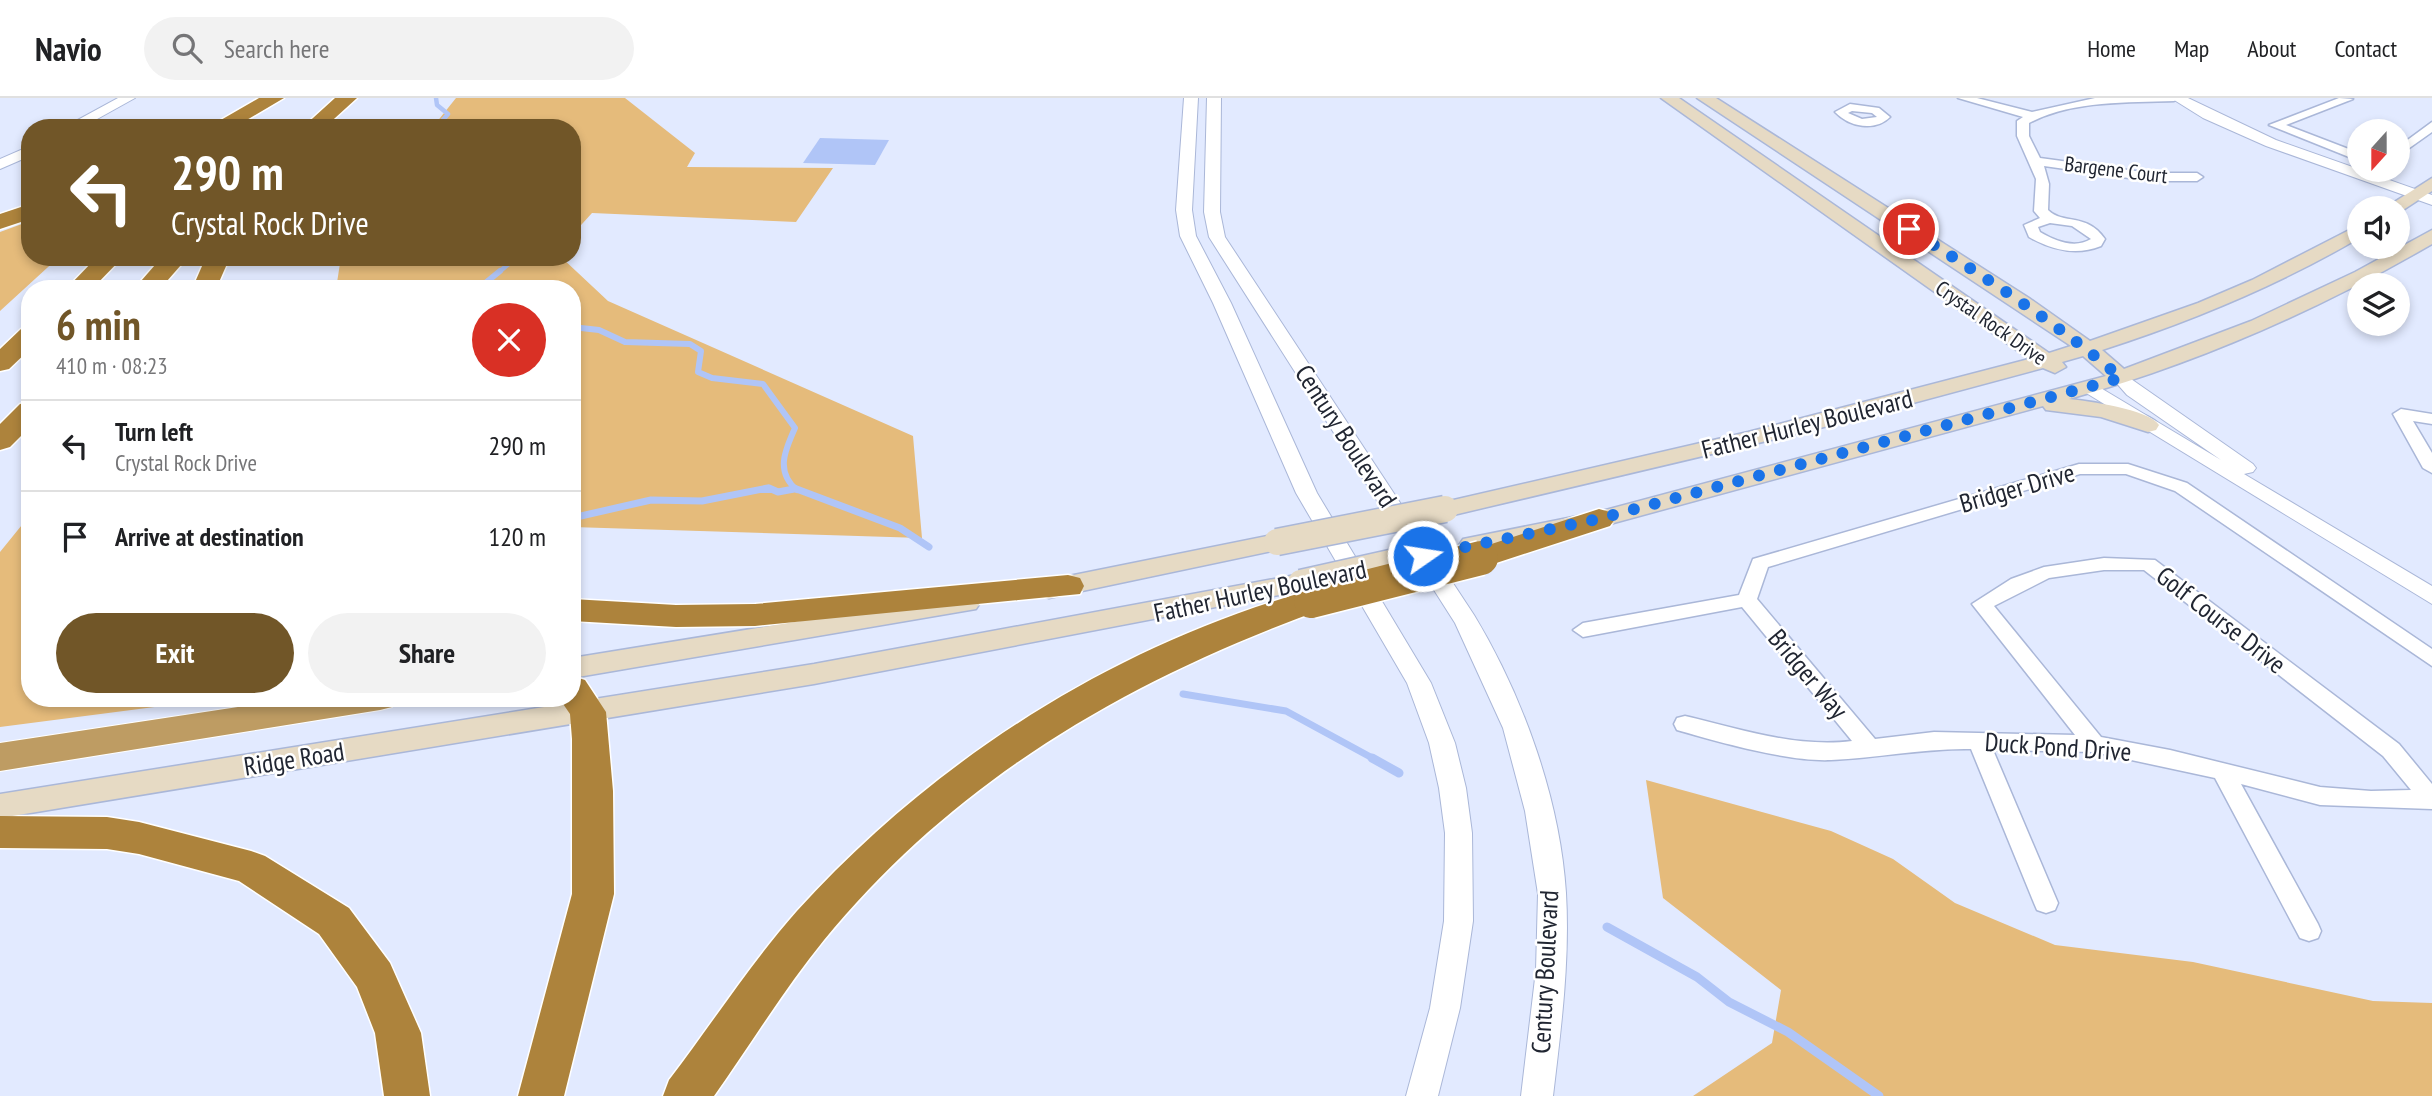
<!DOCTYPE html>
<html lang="en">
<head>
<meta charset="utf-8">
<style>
  :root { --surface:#fff; --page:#f2f2f2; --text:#202124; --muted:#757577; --line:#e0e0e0; --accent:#715628 }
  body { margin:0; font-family:"PT Sans Narrow",sans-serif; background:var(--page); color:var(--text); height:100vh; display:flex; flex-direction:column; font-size:26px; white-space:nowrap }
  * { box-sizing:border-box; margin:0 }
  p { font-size:23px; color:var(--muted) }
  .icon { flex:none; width:38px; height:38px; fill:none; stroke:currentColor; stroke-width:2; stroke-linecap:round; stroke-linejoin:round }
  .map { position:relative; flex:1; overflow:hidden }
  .details { position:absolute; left:21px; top:182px; width:560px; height:427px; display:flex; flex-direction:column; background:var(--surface); border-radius:28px; box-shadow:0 4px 10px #0003 }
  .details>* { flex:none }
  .hud { position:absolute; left:21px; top:21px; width:560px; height:147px; border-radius:28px; box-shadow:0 4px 10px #0003; background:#715628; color:#fff; overflow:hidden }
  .needle { width:46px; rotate:201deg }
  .fabs { position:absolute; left:2347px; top:21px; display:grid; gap:14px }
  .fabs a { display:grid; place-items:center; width:63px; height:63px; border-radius:50%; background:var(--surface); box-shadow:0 4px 10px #0003; font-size:35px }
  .pin { position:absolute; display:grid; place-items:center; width:60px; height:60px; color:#fff; margin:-30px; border:4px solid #fff; border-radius:50%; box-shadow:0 2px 7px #0007 }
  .me { position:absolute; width:77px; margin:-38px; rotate:77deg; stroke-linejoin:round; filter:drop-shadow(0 0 5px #0008) }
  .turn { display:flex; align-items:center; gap:24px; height:147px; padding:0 35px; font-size:32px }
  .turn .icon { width:91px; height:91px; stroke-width:2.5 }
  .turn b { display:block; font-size:49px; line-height:60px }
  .round { display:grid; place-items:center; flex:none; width:74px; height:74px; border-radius:37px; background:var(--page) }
  .overview { display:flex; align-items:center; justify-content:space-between; height:119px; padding:0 35px }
  h1 { font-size:42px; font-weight:800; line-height:52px; color:var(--accent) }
  .action { display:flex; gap:14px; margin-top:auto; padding:14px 35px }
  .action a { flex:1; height:80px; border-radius:42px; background:var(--accent); color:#fff; font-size:28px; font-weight:800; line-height:80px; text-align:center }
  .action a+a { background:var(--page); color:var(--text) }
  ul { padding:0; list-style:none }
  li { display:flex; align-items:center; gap:21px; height:91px; padding:0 35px; border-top:2px solid var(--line) }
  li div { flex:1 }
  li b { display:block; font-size:26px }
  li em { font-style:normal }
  header { display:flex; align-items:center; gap:42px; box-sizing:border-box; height:98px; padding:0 35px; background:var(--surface); border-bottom:2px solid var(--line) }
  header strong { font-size:33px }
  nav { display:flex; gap:38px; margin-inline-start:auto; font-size:24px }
  .search { width:490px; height:63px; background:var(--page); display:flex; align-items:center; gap:18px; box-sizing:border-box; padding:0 24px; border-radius:38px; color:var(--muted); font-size:26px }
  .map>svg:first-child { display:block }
  .green { fill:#e5bb7b }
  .water { fill:#b0c5f7 }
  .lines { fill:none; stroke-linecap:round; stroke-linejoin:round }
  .stream-far3 { stroke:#b0c5f7; stroke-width:4.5 }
  .stream-far2 { stroke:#b0c5f7; stroke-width:6 }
  .stream-far1 { stroke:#b0c5f7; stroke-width:7 }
  .stream { stroke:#b0c5f7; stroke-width:9 }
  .minor-casing { stroke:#aab7d8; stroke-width:3 }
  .tertiary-casing { stroke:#aab7d8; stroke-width:2 }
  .secondary-casing { stroke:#aab7d8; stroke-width:3 }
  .trunk-casing { stroke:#fff; stroke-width:2 }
  .motorway-casing { stroke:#fff; stroke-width:3 }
  .minor { fill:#fff; fill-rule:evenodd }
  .tertiary { fill:#fff; fill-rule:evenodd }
  .secondary { fill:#e6dac4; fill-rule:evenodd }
  .trunk { fill:#be9c63; fill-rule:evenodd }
  .motorway { fill:#ad833c; fill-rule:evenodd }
  .secondary-bridge-casing { stroke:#aab7d8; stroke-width:29; stroke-linecap:butt }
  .motorway-bridge-casing { stroke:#fff; stroke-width:37; stroke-linecap:butt }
  .secondary-bridge { stroke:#e6dac4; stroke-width:26 }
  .motorway-bridge { stroke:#ad833c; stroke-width:34 }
  .route { stroke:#1a73e8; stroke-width:12; stroke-dasharray:0 21.6 }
  .labels { text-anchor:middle; stroke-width:5; stroke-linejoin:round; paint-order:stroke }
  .far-street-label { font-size:21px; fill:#212632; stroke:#fff }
  .street-label { font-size:26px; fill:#212632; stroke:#fff }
</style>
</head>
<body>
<header>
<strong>Navio</strong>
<div class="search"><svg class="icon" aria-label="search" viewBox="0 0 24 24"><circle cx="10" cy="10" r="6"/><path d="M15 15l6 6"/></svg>Search here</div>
<nav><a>Home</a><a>Map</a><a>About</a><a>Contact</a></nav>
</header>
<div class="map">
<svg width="2432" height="998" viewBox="0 0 2432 998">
  <rect width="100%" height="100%" fill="#e2eaff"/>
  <path class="green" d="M456 0H625L695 55 687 69 833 70 796 124 592 115 572 137V30H432Z
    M30 123V159H59L0 213V134Z
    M341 159H561L608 203 913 338 922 440 572 429V191H336Z
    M30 417V600H224L0 629V454Z
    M1646 682 1831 733 1893 761 1955 805 2055 847 2193 864 2373 903 2432 905V998H1693L1772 945 1781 892 1663 800Z"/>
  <path class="water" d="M820 40 889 42 875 67 803 65Z"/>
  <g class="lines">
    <path class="stream-far3" d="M436 0 437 7 448 16 436 30
      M498 175 511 164 504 159"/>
    <path class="stream-far2" d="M478 191 500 173
      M572 229 599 232 625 244 690 246 701 253 698 274 712 280 763 286 795 330C785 352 775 374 797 392
      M759 392H773
      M789 392 794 391"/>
    <path class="stream-far1" d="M769 390 778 394 794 391
      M794 390 900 430 929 449
      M572 420 651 402 702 403 768 390
      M1183 596 1286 613 1376 662"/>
    <path class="stream" d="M1372 660 1399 675
      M1607 829 1697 879 1729 904 1788 934 1879 998"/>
    <defs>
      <path id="minor" d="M1958 0H1977L2032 14 2095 0H2180L2174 3C2126 5 2073 2 2029 25V38L2040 60 2150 75H2197L2203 79 2197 83H2150L2044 68 2049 86 2048 112C2063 127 2086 114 2105 141L2101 148C2076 158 2052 152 2029 139L2024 127 2040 120 2034 113 2036 81 2017 38V23L2023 19ZM2050 125 2072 128 2091 141C2075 151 2055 143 2040 134L2038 129Z
        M2339 0 2353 1 2286 27 2359 55V63L2269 27Z
        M1850 6 1879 10 1890 19C1875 34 1849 29 1835 14ZM1852 13 1872 15 1877 19 1862 21 1848 15Z
        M2432 24V34L2398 58V49Z
        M2401 311 2432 316V326L2413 323 2432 355V375L2423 370 2393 316Z
        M2079 366H2128L2187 385 2432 551V568L2175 393 2126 376H2080L1768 469 1757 501 1875 641 1934 634 2075 637 1972 506 2011 481 2044 469 2104 460 2155 462 2399 646 2432 686V711L2320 707 2241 686 2318 826 2321 833 2318 840 2309 843 2300 840 2215 680 2094 654 1993 652 2058 805 2055 812 2046 815 2037 812 2034 805 1971 651C1924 650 1879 660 1831 662 1788 664 1719 644 1677 632L1674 626 1677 620 1685 618C1740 631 1796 650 1852 643L1742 509 1583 539 1573 532 1583 525 1739 497 1753 461ZM2104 472H2144L2383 658 2411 692 2371 693 2320 689 2170 652 2101 639 1994 508 2049 480Z"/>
      <path id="tertiary" d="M118 0H135L81 30H63Z
        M1184 0H1198L1192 112 1196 138 1231 205 1317 395 1431 585 1455 645 1466 690 1472 735 1473 823 1460 910 1438 998H1406L1430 910 1444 823 1445 735 1439 690 1429 645 1407 585 1296 395 1213 205 1180 138 1176 112Z
        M1207 0H1221L1220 114 1225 139 1474 517C1523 598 1560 701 1566 795 1570 863 1561 931 1553 998H1521L1536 872 1538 796 1525 713 1503 630 1455 525 1209 139 1204 114Z
        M2171 0H2188L2276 42 2432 97V107L2266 48 2203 20Z
        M30 48V58L0 71V61Z
        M2121 274 2253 366 2256 370 2253 374 2244 376 2432 488V506L2078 290 2087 284 2094 286 2221 362 2127 297 2112 280Z"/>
      <path id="secondary" d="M1661 0H1679L2049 255 2071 248 1697 0H1716L2029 200 2090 243 2198 205 2252 182 2359 127V140C2277 188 2192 223 2102 252L2124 271 2251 223 2355 174 2432 132V146C2318 212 2196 266 2069 301 2088 303 2148 311 2159 327L2156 332 2148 334 2101 319 2046 312 2043 308 1599 429 1472 455 1463 453 1459 447 1463 441 1598 414 2106 278 2083 258 2062 264 2066 269 2055 275 2043 270 1809 333 1445 419 1436 416 1433 411 1436 406 1748 334 2029 261Z
        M2432 80V93L2400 114H2398V110H2385Z
        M1277 436 1286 438 1290 444 1286 450 1049 500 1040 497 1036 491 1040 485 1049 482Z
        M1301 476 1310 479 1314 485 1310 491 814 586 0 720V696L814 566Z
        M967 496 976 499 980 505 976 511 572 580V560Z"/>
      <path id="trunk" d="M297 600H397L392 609 380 612 0 673V645Z"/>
      <path id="motorway" d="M259 0H284L233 30H207Z
        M335 0H357L324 30H302Z
        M30 106V121L0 131V116Z
        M97 159H123L92 191H66Z
        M162 159H188L160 191H134Z
        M206 159H230L216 191H192Z
        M30 229V251L9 271 0 273V251L21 231Z
        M30 304V329L10 349 0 352V326L20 306Z
        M1599 411 1610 414 1615 421 1610 428 1481 470 1470 467 1465 460 1470 453Z
        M1068 477 1080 480 1084 488 1080 496 755 528 676 529 572 523V501L676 507 755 506Z
        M1311 492 1323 495 1328 503 1323 511C1128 582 957 680 824 842 784 891 751 946 714 998H663L669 982C712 926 750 866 797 813 934 662 1114 547 1311 492Z
        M572 578 585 582 606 614 613 693 614 796 564 998H518L572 796V641L570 616 559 600H572Z
        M0 718 107 719 139 724 251 753 265 758 349 810 390 865 421 935 430 998H384L375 935 357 889 319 836 239 783 139 756 107 751 0 750Z"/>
    </defs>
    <use href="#minor" class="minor-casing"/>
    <use href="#tertiary" class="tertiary-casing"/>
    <use href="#secondary" class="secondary-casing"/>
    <use href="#trunk" class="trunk-casing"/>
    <use href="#motorway" class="motorway-casing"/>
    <use href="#minor" class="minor"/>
    <use href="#tertiary" class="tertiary"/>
    <use href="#secondary" class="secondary"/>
    <use href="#trunk" class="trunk"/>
    <use href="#motorway" class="motorway"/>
    <defs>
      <path id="secondary-bridge" d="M1277 444 1445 411
        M1301 485 1422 458"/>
      <path id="motorway-bridge" d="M1311 503 1481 460"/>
    </defs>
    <use href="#secondary-bridge" class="secondary-bridge-casing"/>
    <use href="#motorway-bridge" class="motorway-bridge-casing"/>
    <use href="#secondary-bridge" class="secondary-bridge"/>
    <use href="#motorway-bridge" class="motorway-bridge"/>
  </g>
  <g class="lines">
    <path class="route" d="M1423 458 1598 421 2121 280C2055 223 1982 178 1909 131"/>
  </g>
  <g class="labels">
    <g class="far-street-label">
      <text transform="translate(2116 72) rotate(7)" y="7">Bargene Court</text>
      <text transform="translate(1991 225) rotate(35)" y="7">Crystal Rock Drive</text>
    </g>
    <g class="street-label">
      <text transform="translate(1807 326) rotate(-14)" y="9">Father Hurley Boulevard</text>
      <text transform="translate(1346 338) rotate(57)" y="9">Century Boulevard</text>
      <text transform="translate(2017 390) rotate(-16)" y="9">Bridger Drive</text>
      <text transform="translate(1260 493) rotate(-12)" y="9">Father Hurley Boulevard</text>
      <text transform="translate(2221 522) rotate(38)" y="9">Golf Course Drive</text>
      <text transform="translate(1808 576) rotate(50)" y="9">Bridger Way</text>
      <text transform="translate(2058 649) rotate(4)" y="9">Duck Pond Drive</text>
      <text transform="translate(294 661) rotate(-9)" y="9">Ridge Road</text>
      <text transform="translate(1545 874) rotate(-87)" y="9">Century Boulevard</text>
    </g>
  </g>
</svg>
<div class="fabs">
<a><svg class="needle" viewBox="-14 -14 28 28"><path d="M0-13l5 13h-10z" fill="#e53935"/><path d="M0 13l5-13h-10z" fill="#757577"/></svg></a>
<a><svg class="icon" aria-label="sound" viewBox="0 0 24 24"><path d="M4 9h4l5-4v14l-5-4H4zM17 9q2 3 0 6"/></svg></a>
<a><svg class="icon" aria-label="layers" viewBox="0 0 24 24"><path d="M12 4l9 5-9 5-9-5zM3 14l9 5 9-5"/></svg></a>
</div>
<div class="pin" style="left:1909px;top:131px;background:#d93025"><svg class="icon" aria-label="arrive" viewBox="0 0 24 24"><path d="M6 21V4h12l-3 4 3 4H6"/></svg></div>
<svg class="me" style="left:1423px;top:458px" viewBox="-20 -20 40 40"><circle r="17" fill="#1a73e8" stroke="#fff" stroke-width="3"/><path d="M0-11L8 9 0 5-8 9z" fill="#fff"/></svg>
<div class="hud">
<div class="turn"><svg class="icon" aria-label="left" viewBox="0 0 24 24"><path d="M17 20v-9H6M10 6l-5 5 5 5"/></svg><div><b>290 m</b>Crystal Rock Drive</div></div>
</div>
<section class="details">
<div class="overview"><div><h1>6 min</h1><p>410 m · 08:23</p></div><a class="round" style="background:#d93025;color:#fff"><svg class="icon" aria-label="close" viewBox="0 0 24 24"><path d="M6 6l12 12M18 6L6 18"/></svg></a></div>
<ul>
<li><svg class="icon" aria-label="left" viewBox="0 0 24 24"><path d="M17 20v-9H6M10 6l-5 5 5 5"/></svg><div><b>Turn left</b><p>Crystal Rock Drive</p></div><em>290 m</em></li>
<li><svg class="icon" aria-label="arrive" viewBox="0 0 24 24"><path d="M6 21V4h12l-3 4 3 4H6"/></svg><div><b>Arrive at destination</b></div><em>120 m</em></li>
</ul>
<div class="action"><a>Exit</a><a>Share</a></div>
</section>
</div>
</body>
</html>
